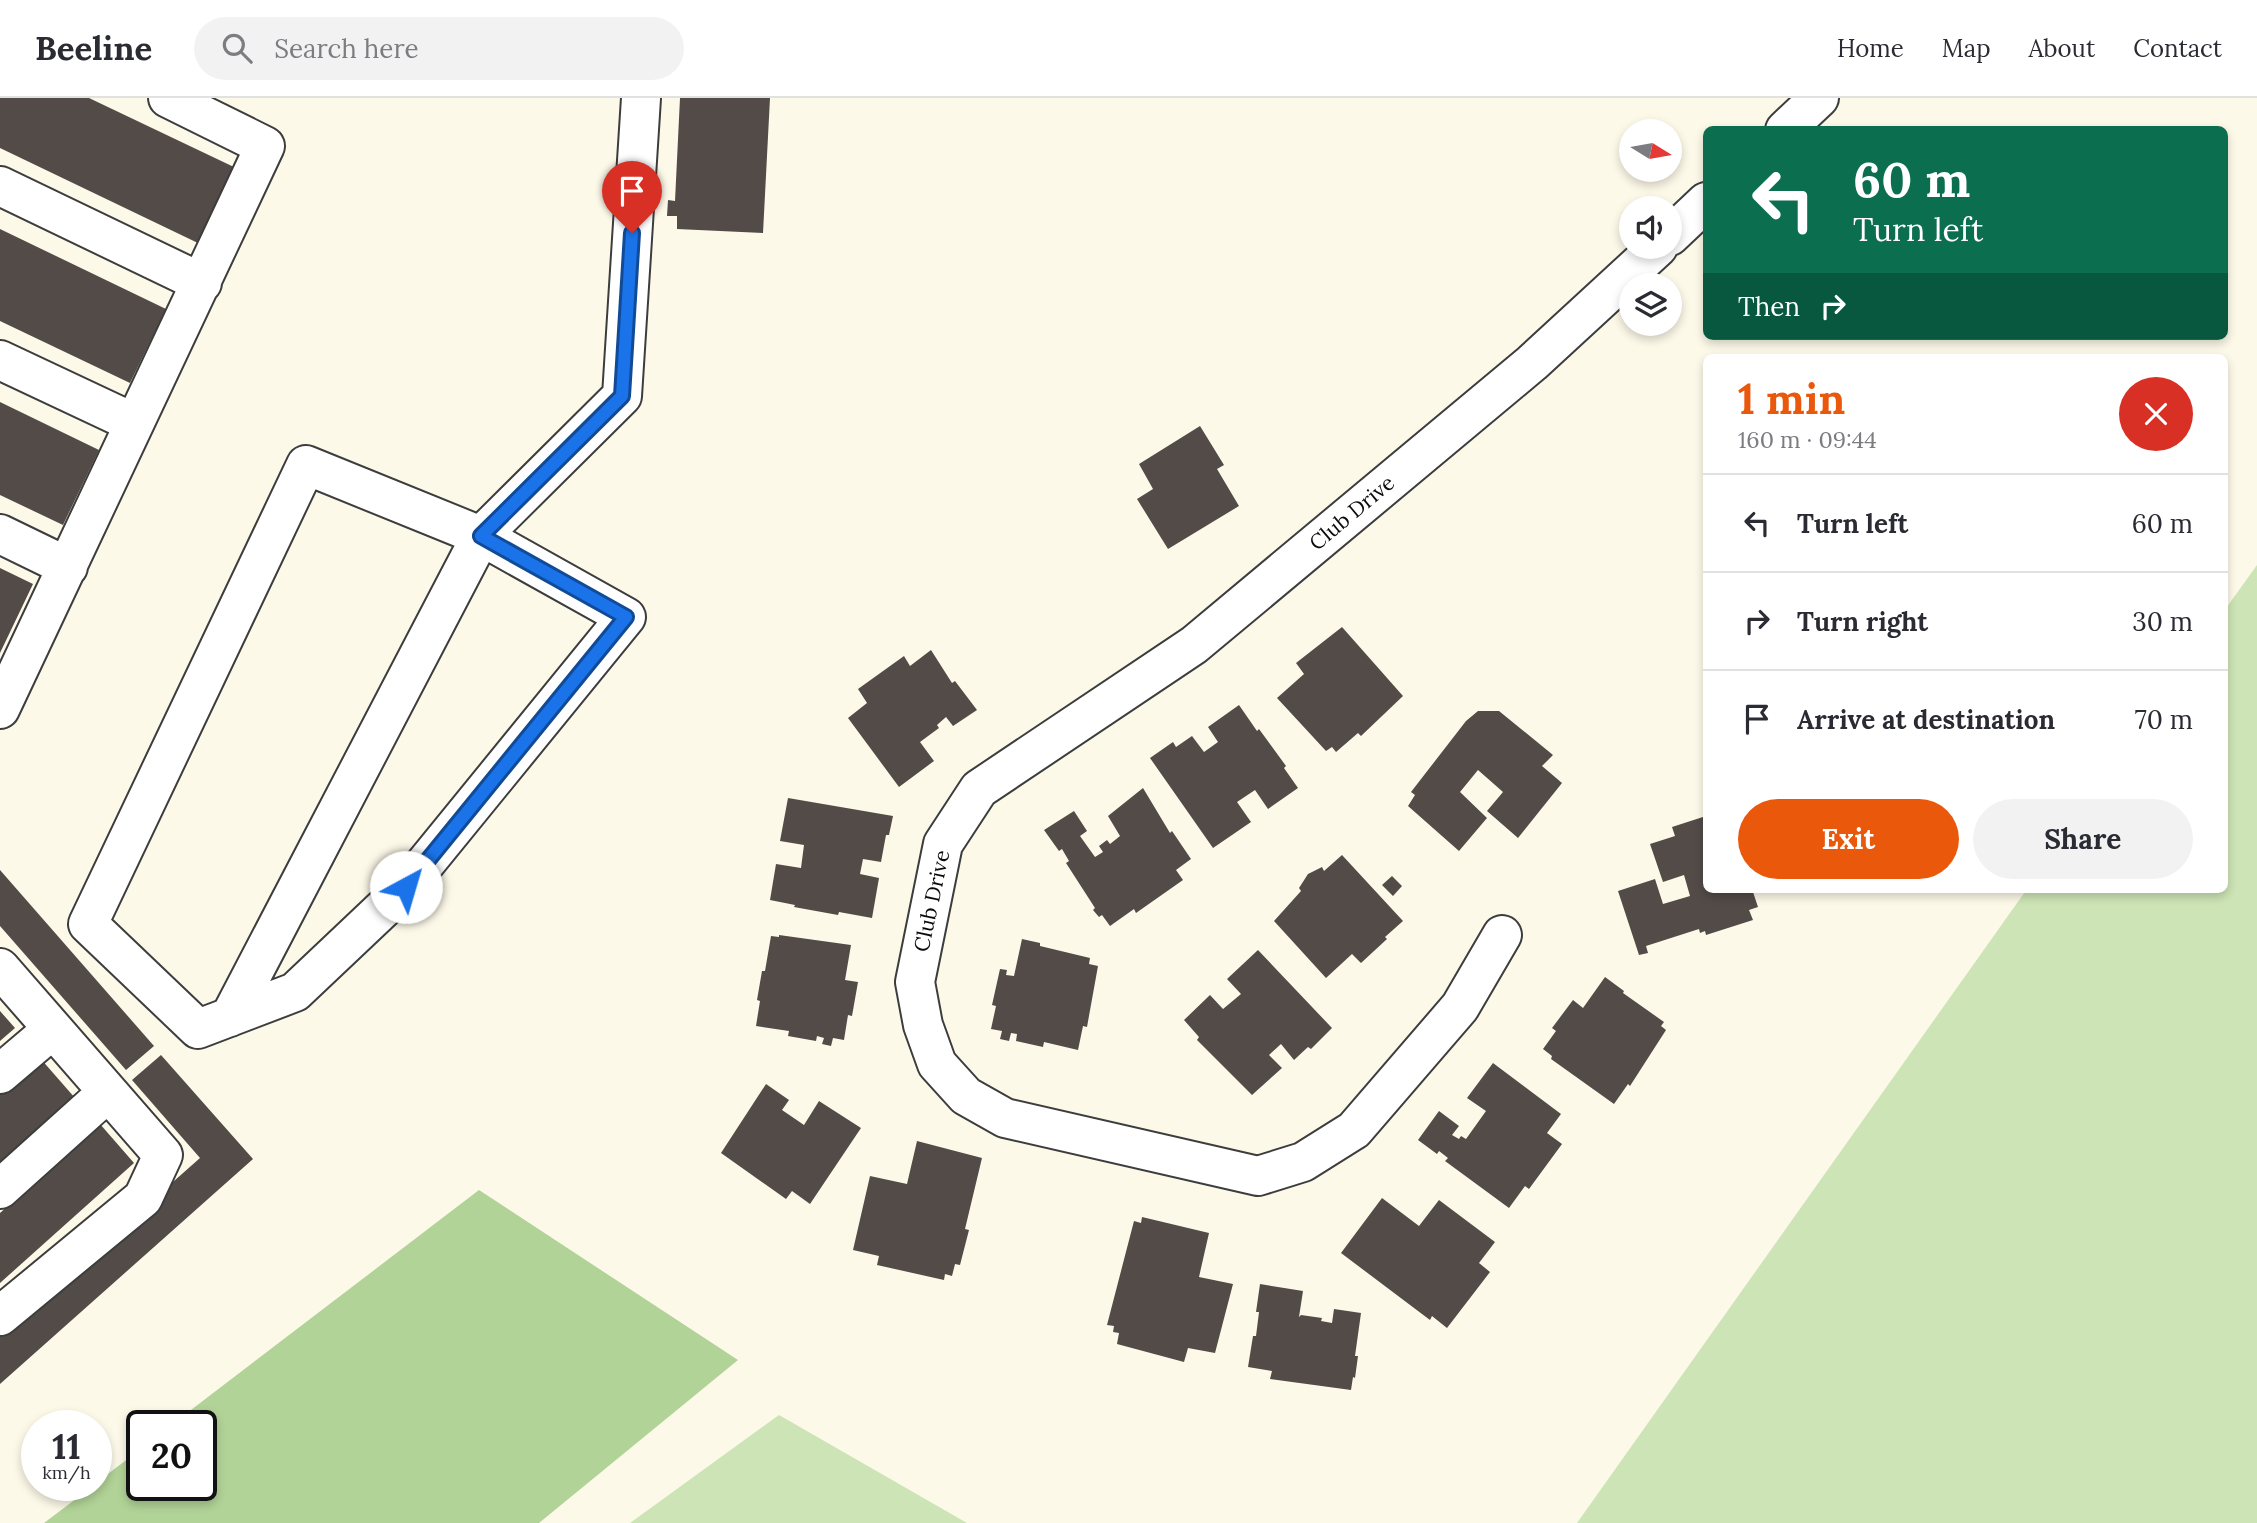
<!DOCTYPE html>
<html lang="en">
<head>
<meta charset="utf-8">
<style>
  :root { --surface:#fff; --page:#f2f2f3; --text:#2b2b33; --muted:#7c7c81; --line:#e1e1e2; --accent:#ea580c }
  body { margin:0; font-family:Lora,serif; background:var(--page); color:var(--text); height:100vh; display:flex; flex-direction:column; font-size:26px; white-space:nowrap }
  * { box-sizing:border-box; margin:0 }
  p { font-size:23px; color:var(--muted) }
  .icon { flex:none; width:38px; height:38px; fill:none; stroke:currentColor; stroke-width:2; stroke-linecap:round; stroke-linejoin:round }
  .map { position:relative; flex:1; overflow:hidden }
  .drawer { position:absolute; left:1703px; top:256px; width:525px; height:539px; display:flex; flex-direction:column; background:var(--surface); border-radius:10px; box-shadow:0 4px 10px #0003 }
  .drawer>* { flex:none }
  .top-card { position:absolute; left:1703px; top:28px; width:525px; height:214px; border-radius:10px; box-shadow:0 4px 10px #0003; background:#0b6e4f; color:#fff; overflow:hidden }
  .needle { width:46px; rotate:101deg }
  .buttons { position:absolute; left:1619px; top:21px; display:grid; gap:14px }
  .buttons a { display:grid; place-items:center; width:63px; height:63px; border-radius:50%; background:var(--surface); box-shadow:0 4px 10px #0003; font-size:35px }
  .speed { position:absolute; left:21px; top:1312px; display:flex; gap:14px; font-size:35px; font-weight:700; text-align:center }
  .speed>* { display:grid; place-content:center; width:91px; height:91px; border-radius:50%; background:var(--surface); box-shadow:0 4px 10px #0003; line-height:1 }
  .speed small { font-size:18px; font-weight:400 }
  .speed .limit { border:4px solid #111; border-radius:10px; background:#fff; color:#111 }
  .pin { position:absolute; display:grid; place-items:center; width:60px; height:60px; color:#fff; margin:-72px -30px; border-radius:50% 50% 50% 0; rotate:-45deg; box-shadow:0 0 7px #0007 }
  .pin .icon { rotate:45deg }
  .me { position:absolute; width:77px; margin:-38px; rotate:39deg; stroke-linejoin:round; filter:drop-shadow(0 0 5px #0008) }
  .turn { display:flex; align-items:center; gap:24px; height:147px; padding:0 35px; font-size:32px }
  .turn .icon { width:91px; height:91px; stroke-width:2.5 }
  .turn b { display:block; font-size:49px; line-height:60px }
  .then { display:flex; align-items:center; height:66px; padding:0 35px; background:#0003; gap:14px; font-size:26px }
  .round { display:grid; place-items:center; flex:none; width:74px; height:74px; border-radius:37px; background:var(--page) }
  .summary { display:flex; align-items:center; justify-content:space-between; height:119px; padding:0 35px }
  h1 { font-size:42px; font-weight:700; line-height:52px; color:var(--accent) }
  .primary-button { display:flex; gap:14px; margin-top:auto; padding:14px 35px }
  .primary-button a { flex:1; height:80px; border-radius:42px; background:var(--accent); color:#fff; font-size:28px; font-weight:700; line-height:80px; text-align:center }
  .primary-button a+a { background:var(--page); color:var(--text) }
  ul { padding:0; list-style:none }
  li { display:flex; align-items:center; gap:21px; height:98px; padding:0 35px; border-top:2px solid var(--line) }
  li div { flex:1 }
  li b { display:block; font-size:26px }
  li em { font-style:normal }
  header { display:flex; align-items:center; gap:42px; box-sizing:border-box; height:98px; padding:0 35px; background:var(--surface); border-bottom:2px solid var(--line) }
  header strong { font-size:33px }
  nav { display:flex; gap:38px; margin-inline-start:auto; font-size:24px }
  .search { width:490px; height:63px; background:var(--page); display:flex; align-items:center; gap:18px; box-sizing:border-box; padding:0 24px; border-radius:38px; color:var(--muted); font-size:26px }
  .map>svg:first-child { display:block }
  .green { fill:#cde4b6 }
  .forest { fill:#b1d397 }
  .building { fill:#524b47 }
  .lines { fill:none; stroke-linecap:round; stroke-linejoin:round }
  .minor-casing { stroke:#3d3d3d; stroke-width:42 }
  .minor { stroke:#fff; stroke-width:38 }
  .route-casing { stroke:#114b97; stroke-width:18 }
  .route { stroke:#1a73e8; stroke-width:12 }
  .labels { text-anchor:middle; stroke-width:7; stroke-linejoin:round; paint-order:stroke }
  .street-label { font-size:21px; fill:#0a0a0a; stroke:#fff }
</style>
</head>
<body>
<header>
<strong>Beeline</strong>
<div class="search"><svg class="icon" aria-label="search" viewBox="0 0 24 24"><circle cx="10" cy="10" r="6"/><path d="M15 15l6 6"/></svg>Search here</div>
<nav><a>Home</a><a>Map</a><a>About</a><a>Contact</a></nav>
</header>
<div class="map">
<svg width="2257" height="1425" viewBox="0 0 2257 1425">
  <rect width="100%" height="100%" fill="#fdf9e9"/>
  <path class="green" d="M2257 467V1425H1577L2027 791H2224V513Z
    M779 1317 967 1425H630Z"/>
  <path class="forest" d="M479 1092 738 1262 539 1425H44L93 1388H96V1385L142 1350V1388H201V1328H170Z"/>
  <path class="building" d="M0 0H89L236 70 200 146 0 50Z
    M680 0H770L763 135 677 131V118H667L668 102 675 103Z
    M0 131 166 211 130 285 0 223Z
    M0 304 99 352 63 427 0 397Z
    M1200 328 1224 367 1217 371 1239 408 1168 451 1137 401 1153 391 1139 366Z
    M0 470 33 486 0 555Z
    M1342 529 1403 598 1361 638 1358 635 1336 654 1332 649 1326 653 1277 600 1304 576 1296 565Z
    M931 552 952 585 955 583 977 612 953 628 946 619 937 627 939 630 920 644 934 663 899 689 848 620 867 605 858 591 904 558 910 568Z
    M1239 607 1257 633 1259 631 1286 668 1284 670 1298 690 1268 711 1255 692 1237 704 1251 724 1213 750 1150 660 1173 644 1176 649 1192 638 1204 654 1218 644 1208 629Z
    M1478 613H1499L1553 657 1542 668 1562 685 1518 740 1487 713 1503 694 1478 672 1460 694 1487 720 1459 753 1408 708 1415 697 1411 694 1466 623Z
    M1143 690 1170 735 1172 733 1191 761 1176 772 1183 782 1136 815 1134 811 1110 828 1102 817 1099 819 1093 812 1095 810 1066 765 1069 763 1062 751 1059 753 1044 732 1074 713 1087 733 1080 738 1095 759 1103 754 1099 748 1107 742 1110 746 1120 738 1108 718Z
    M788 700 893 718 889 737H886L881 764 863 761 860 776 879 780 872 820 839 814 838 817 794 809 795 807 770 802 776 766 801 770 804 747 780 743Z
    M1706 718V791H1752L1758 809 1749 812 1753 822 1706 837 1705 833 1700 835 1699 831 1646 848 1648 855 1639 857 1618 793 1655 781 1663 806 1690 798 1684 777 1663 784 1650 746 1675 738 1672 729Z
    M1342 757 1403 823 1385 839 1387 841 1361 865 1352 856 1326 880 1274 823 1301 793 1299 790 1308 776 1322 769 1324 773Z
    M0 772 154 948 126 972 0 828Z
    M1392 778 1402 788 1393 798 1382 787Z
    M779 837 851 847 845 882 858 884 852 918 848 917 844 942 833 940 831 948 822 946 824 940 817 938 816 943 788 938 789 933 756 928 760 903 757 902 762 873H765L771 838 779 839Z
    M1022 841 1040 845V848L1090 860 1089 866 1098 868 1087 929 1083 928 1078 952 1044 944 1043 949 1016 943 1017 936 1011 935 1009 943 1000 941 1002 933 991 931 996 908 992 907 1000 871 1007 872 1006 877 1014 878Z
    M1258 852 1332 930 1311 951 1308 949 1294 962 1281 946 1269 957 1282 970 1252 997 1197 942 1199 939 1184 922 1210 897 1223 911 1241 896 1227 881Z
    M1605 879 1624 893 1623 895 1664 924 1661 928 1666 932 1630 988 1628 986 1614 1006 1551 961 1552 958 1543 951 1556 933 1552 930 1573 902 1583 910Z
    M0 913 15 930 0 943Z
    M161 957 253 1061 0 1286V1237L200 1060 132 982Z
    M40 960 75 1000 0 1066V995Z
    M1493 965 1561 1016 1547 1035 1562 1046 1529 1091 1525 1088 1509 1110 1445 1063 1448 1060 1439 1053 1437 1056 1418 1042 1439 1013 1459 1028 1452 1037 1459 1041 1461 1038 1466 1041 1486 1013 1467 1000Z
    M766 986 789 1002 782 1012 804 1027 819 1003 861 1030 810 1106 792 1093 786 1101 721 1055Z
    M100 1026 134 1065 0 1185V1115Z
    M917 1043 982 1060 965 1131 969 1132 960 1167 955 1166 952 1178 945 1176 944 1182 877 1167 879 1158 853 1152 870 1078 907 1086Z
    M1382 1100 1419 1128 1439 1102 1495 1144 1479 1165 1490 1174 1447 1230 1432 1218 1430 1222 1341 1155Z
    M1142 1119 1209 1135 1199 1179 1233 1186 1215 1255 1188 1250 1184 1264 1117 1246 1119 1235 1113 1234 1114 1228 1107 1227 1134 1123 1141 1125Z
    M1260 1186 1303 1193 1299 1219 1301 1217 1322 1220 1321 1223 1332 1225 1334 1211 1361 1215 1355 1258H1358L1355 1280 1353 1279 1351 1292 1270 1281 1272 1273 1248 1269 1253 1238H1256L1259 1214H1256Z"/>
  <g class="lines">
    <defs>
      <path id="minor" d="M1785 32 1819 0
        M0 88 202 185
        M1670 138 1706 104
        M0 262 134 325
        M306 367 481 438 626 519 406 789 295 894 198 931 88 826Z
        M0 436 68 469
        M0 611 265 48 168 0
        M1502 837 1460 909 1354 1032 1303 1064 1258 1078 1005 1020 966 998 937 966 923 927 915 884 943 746 979 691 1194 547 1532 265 1658 149
        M0 870 163 1057 143 1100 0 1218
        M230 919 481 438 622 298 641 0
        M0 976 53 931
        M0 1091 108 994"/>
    </defs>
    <use href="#minor" class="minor-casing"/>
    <use href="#minor" class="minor"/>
  </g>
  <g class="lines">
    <defs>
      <path id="route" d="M406 789 626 519 481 438 622 298 632 135"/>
    </defs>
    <use href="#route" class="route-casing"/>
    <use href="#route" class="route"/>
  </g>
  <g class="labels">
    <g class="street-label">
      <text transform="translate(1352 415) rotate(-40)" y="7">Club Drive</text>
      <text transform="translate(932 803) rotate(-78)" y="7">Club Drive</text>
    </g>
  </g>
</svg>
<div class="buttons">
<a><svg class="needle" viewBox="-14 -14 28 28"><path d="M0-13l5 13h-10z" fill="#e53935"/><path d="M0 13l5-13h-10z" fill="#7c7c81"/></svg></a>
<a><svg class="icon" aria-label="sound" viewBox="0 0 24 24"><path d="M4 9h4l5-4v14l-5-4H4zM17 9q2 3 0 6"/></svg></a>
<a><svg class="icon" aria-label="layers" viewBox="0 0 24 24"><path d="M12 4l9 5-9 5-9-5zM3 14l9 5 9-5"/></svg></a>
</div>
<div class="speed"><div>11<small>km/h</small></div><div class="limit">20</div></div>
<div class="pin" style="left:632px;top:135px;background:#d93025"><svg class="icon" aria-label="arrive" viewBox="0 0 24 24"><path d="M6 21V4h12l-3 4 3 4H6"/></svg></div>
<svg class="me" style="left:406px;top:789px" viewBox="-20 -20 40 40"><circle r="19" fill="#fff"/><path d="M0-13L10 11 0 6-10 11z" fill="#1a73e8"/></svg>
<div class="top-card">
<div class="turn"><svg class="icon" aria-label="left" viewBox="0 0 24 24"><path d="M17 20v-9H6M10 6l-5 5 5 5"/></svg><div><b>60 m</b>Turn left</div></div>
<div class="then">Then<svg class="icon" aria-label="right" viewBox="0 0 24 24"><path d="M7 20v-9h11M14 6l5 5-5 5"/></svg></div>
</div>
<section class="drawer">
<div class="summary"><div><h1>1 min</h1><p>160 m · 09:44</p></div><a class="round" style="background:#d93025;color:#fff"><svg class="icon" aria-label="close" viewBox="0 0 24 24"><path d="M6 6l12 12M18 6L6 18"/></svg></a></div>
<ul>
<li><svg class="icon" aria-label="left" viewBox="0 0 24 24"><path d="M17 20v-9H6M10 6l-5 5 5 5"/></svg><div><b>Turn left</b></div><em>60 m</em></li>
<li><svg class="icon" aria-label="right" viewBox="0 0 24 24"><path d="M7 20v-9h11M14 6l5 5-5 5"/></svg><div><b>Turn right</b></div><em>30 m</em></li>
<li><svg class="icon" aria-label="arrive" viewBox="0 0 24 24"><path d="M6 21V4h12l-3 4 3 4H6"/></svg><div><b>Arrive at destination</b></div><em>70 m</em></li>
</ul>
<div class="primary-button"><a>Exit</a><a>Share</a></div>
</section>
</div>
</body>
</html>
